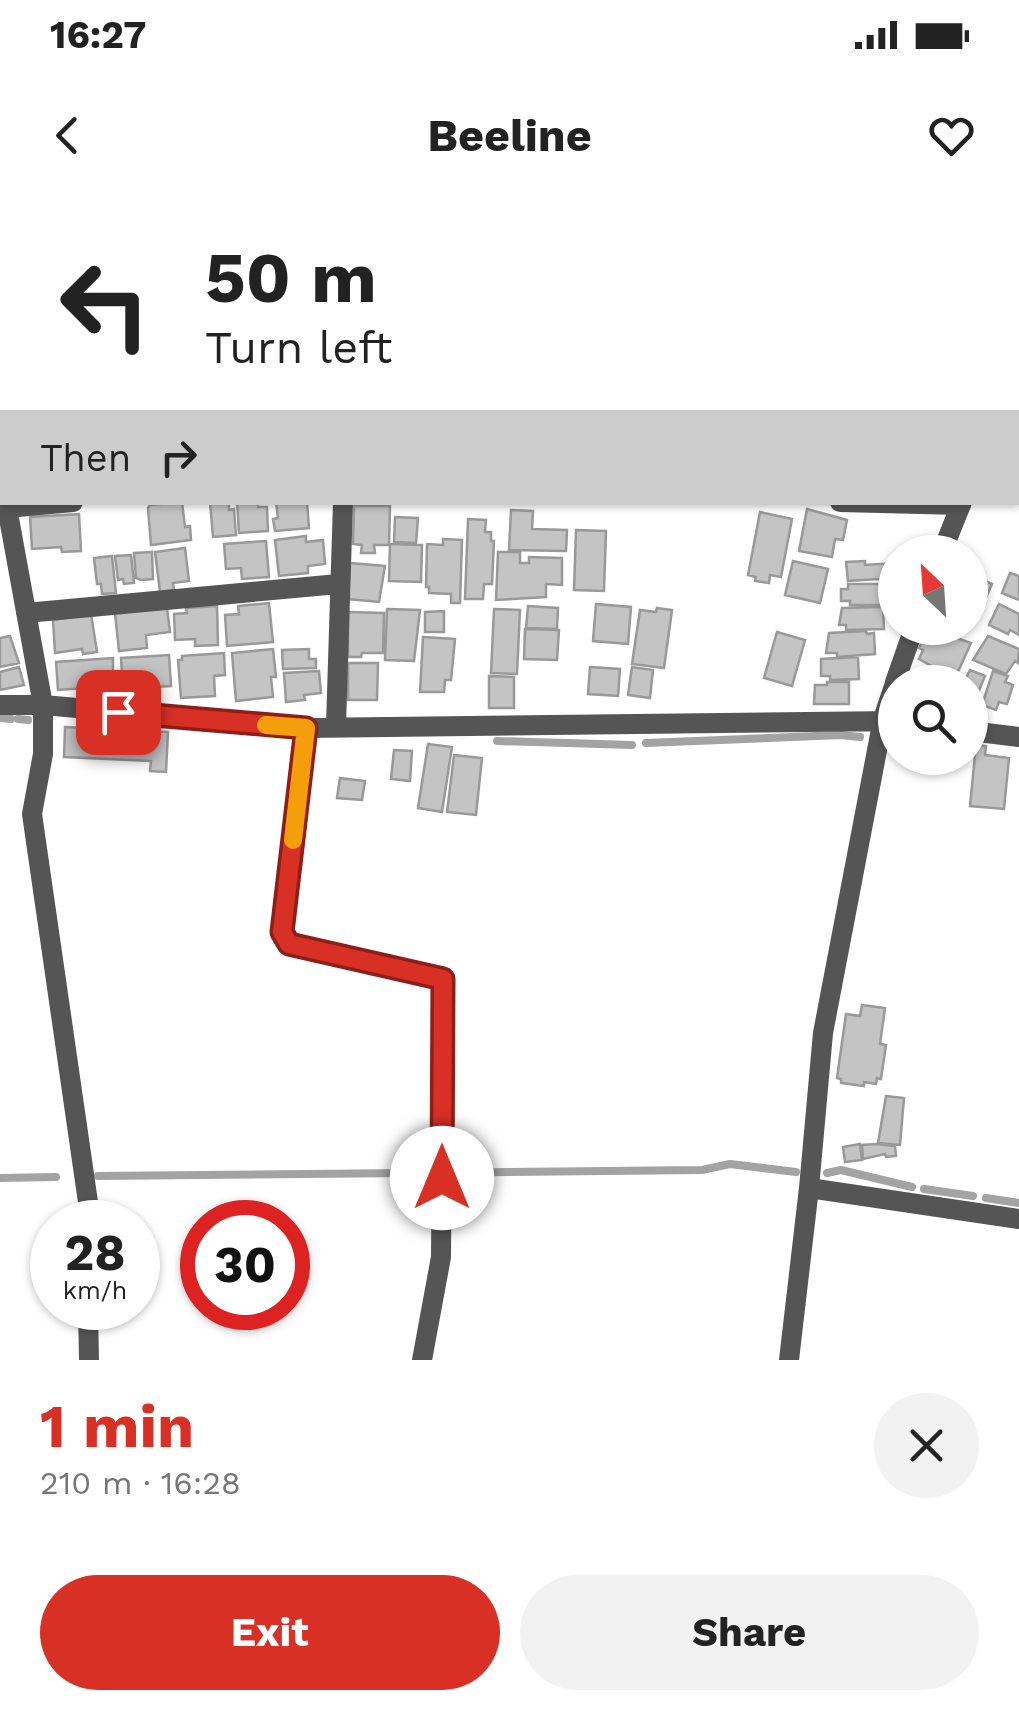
<!DOCTYPE html>
<html lang="en">
<head>
<meta charset="utf-8">
<style>
  :root { --surface:#fff; --page:#f2f2f2; --text:#222; --muted:#767676; --accent:#d93025 }
  body { margin:0; font-family:"Work Sans",sans-serif; background:var(--page); color:var(--text); height:100vh; display:flex; flex-direction:column; font-size:38px; white-space:nowrap }
  * { box-sizing:border-box; margin:0 }
  p { font-size:32px; color:var(--muted) }
  .icon { flex:none; width:55px; height:55px; fill:none; stroke:currentColor; stroke-width:2; stroke-linecap:round; stroke-linejoin:round }
  .map { position:relative; height:1160px; overflow:hidden }
  .details { display:flex; flex-direction:column; background:var(--surface); flex:1 }
  .details>* { flex:none }
  .hud { position:absolute; left:0px; top:0px; width:1020px; height:305px; box-shadow:0 2px 8px #0004; background:#fff; color:var(--text); overflow:hidden }
  .needle { width:65px; rotate:335deg }
  .buttons { position:absolute; left:878px; top:335px; display:grid; gap:20px }
  .buttons a { display:grid; place-items:center; width:110px; height:110px; border-radius:50%; background:var(--surface); box-shadow:0 2px 8px #0004; font-size:50px }
  .speed { position:absolute; left:30px; top:1000px; display:flex; gap:20px; font-size:50px; font-weight:700; text-align:center }
  .speed>* { display:grid; place-content:center; width:130px; height:130px; border-radius:50%; background:var(--surface); box-shadow:0 2px 8px #0004; line-height:1 }
  .speed small { font-size:25px; font-weight:400 }
  .speed .limit { border:15px solid #d22; background:#fff; color:#111 }
  .pin { position:absolute; display:grid; place-items:center; width:85px; height:85px; color:#fff; margin:-42px; border-radius:20px; box-shadow:0 5px 15px #0006 }
  .me { position:absolute; width:110px; margin:-55px; rotate:0deg; stroke-linejoin:round; filter:drop-shadow(0 0 8px #0008) }
  .turn { display:flex; align-items:center; gap:35px; height:210px; padding:0 40px; font-size:45px }
  .turn .icon { width:130px; height:130px; stroke-width:2.5 }
  .turn b { display:block; font-size:70px; line-height:85px }
  .then { display:flex; align-items:center; height:95px; padding:0 40px; background:#0003; gap:20px; font-size:38px }
  .round { display:grid; place-items:center; flex:none; width:105px; height:105px; border-radius:52px; background:var(--page) }
  .overview { display:flex; align-items:center; justify-content:space-between; height:170px; padding:0 40px }
  h1 { font-size:60px; font-weight:700; line-height:75px; color:var(--accent) }
  .action { display:flex; gap:20px; margin-top:auto; padding:20px 40px }
  .action a { flex:1; height:115px; border-radius:60px; background:var(--accent); color:#fff; font-size:40px; font-weight:700; line-height:115px; text-align:center }
  .action a+a { background:var(--page); color:var(--text) }
  .status { display:flex; justify-content:space-between; align-items:center; height:70px; padding:0 50px; background:var(--surface); direction:ltr }
  .status svg { height:28px; fill:currentColor }
  header { display:flex; justify-content:space-between; align-items:center; height:130px; padding:0 40px; background:var(--surface); font-size:45px; font-weight:700 }
  .map>svg:first-child { display:block }
  .lines { fill:none; stroke-linecap:round; stroke-linejoin:round }
  .stream { stroke:#a3a3a3; stroke-width:8 }
  .building { fill:#c4c4c4; stroke:#999; stroke-width:2.5 }
  .service { stroke:#555; stroke-width:12 }
  .minor { stroke:#555; stroke-width:20 }
  .route-casing { stroke:#8d1f18; stroke-width:25 }
  .route { stroke:#d93025; stroke-width:18 }
  .slow { stroke:#f59e0b; stroke-width:18 }
</style>
</head>
<body>
<div class="status"><b>16:27</b><svg viewBox="0 0 49 12"><path d="M0 12V9h3v3zM5 12V6h3v6zM10 12V3h3v9zM15 12V0h3v12zM26 1h20v11H26zM47 4h2v5h-2z"/></svg></div>
<header><svg class="icon" aria-label="back" viewBox="0 0 24 24"><path d="M15 5l-7 7 7 7"/></svg>Beeline<svg class="icon" aria-label="heart" viewBox="0 0 24 24"><path d="M12 20l-8-8c-3-5 5-10 8-4 3-6 11-1 8 4z"/></svg></header>
<div class="map">
<svg width="1019" height="1160" viewBox="0 0 1019 1160">
  <rect width="100%" height="100%" fill="#fff"/>
  <g class="lines">
    <path class="stream" d="M0 518 11 519
      M18 519 28 520
      M497 541 632 545
      M646 543 841 535 860 537
      M827 973 841 970 912 987
      M98 976 702 970 730 964 796 972
      M0 978 56 977
      M924 989 973 996
      M986 998 1019 1003"/>
  </g>
  <path class="building" d="M182 302 185 327 190 326 191 340 151 345 148 308 150 305Z
    M210 302H229V310L234 309 236 335 213 337Z
    M237 302H258V307H267L268 331 239 333Z
    M276 302H307L309 328 275 331 273 319 278 318Z
    M354 306H390L389 345H374L375 353H361L362 345 353 344Z
    M807 309 847 320 843 340 835 339 832 357 799 351Z
    M511 310 533 311 532 329 567 330 566 351 509 350Z
    M760 312 792 319 781 377 770 375 769 383 755 381 756 377 748 375Z
    M79 314 81 351 62 352 61 347 32 349 30 317Z
    M395 317 418 318 416 343 394 342Z
    M468 319 486 320 485 332H491V341H494L492 384H484L483 399H465Z
    M576 330 606 331 604 391 574 390Z
    M306 336V342L323 340 325 364 308 366V373L279 376 275 340Z
    M443 339 462 340 460 403H451V394L429 393V387H426L427 344 443 345Z
    M266 341 269 377 242 379 241 368 226 369 224 344Z
    M390 344 422 345 421 382 389 381Z
    M185 348 189 381 173 383 174 390 160 392 155 352Z
    M152 352 153 379 141 380 136 378 134 353Z
    M498 352H520V363H529V357L562 358V385L546 384V397L496 400Z
    M131 355 134 383 124 384 123 379 118 380 115 356Z
    M112 356 116 393 102 394 101 384H97L94 358Z
    M793 361 828 369 820 403 785 395Z
    M865 361V365L895 363V378L848 381 846 362Z
    M350 363 385 366 379 402 348 399Z
    M1010 373 1019 376V400L1002 393Z
    M970 375 992 384 983 405 970 400Z
    M848 384H894V405H850V401H841V389H848Z
    M269 403 273 442 227 446 225 415 239 414 238 406Z
    M596 404 631 407 628 444 593 441Z
    M999 404 1019 414V435L1010 430 1008 434 989 425Z
    M217 406 218 445 195 446V439L175 440 174 414 187 413 186 408Z
    M528 406 558 408 557 429 526 428Z
    M883 407 884 429 846 430V425H839L842 408Z
    M167 408 170 432 146 435 147 448 119 451 115 413Z
    M657 408 672 410 664 468 632 464 640 410 656 412Z
    M387 409 420 410 414 461 385 460Z
    M494 409 520 410 517 474 491 473Z
    M444 411V432H425V412Z
    M348 412 384 413 383 453H362L361 457H348Z
    M91 414 97 452 83 454 82 449 55 453 53 420Z
    M928 428 971 443 957 474 945 469 944 473 919 459 923 450 919 448Z
    M525 429 559 430 557 460 524 459Z
    M866 431 867 434 874 433 875 454 837 457V453H826L829 433Z
    M777 432 805 440 792 486 764 478Z
    M10 436 19 463 0 467V438Z
    M988 436 1019 449 1018 463 1015 461 1006 474 973 460Z
    M423 437 455 439 451 480H445L444 492H420Z
    M273 449 276 477H271L273 497 236 501 232 453Z
    M309 449V459H316V468L283 469 282 450Z
    M224 453 225 475 214 476 215 496 181 498 178 460H182V456Z
    M169 455 171 486 123 489 121 458Z
    M858 457 859 479 830 480V476H821V459Z
    M113 458V492L101 493V487L58 490 56 462Z
    M348 463H378L377 500H348Z
    M19 467 24 485 0 490V472Z
    M590 467 620 469 618 496 588 494Z
    M632 467 653 470 650 498 628 495Z
    M970 470 985 476 973 505 970 503V482H964Z
    M319 471 321 493 304 495 305 500 286 502 284 473Z
    M993 471 1008 476 1005 482 1013 485 1007 504 999 502 996 510 982 505Z
    M489 476 514 477V508H489Z
    M827 482H849V504H814L815 485H827Z
    M65 527 168 532 166 572 150 571 151 561 64 557Z
    M428 544 452 547 442 612 418 608Z
    M976 545 986 546 985 555 1009 558 1004 609 970 606Z
    M394 550 412 551 410 581 391 579Z
    M454 555 482 558 476 615 447 612Z
    M340 578 365 581 362 600 337 598Z
    M862 805 885 808 880 844 886 845 881 879 877 878 876 884 864 882V886L841 883V879L837 878 846 814 860 816Z
    M886 896 904 898 900 945 878 943Z
    M860 944 862 960 845 962 843 947Z
    M876 944 895 946 896 956 886 957 885 954 863 959 862 945Z"/>
  <g class="lines">
    <path class="service" d="M26 0 27 2
      M230 0 231 2"/>
    <path class="minor" d="M319 0 320 2
      M941 0 950 2
      M641 2V0
      M1018 155 1019 150
      M0 198H2
      M0 267 2 282
      M6 302 43 505V554L32 614 88 1002V1022
      M840 302 961 305
      M7 308 73 302
      M942 352 962 302
      M26 413 338 384
      M895 482 914 428
      M0 505H43L306 528 895 521
      M336 526 343 302
      M306 528 282 732 289 744 443 779 441 1057 422 1160
      M970 531 1019 537
      M809 988 1019 1019
      M88 1108 89 1160
      M789 1160 809 988 823 833 883 519 895 483"/>
  </g>
  <g class="lines">
    <defs>
      <path id="route" d="M118 512 306 528 282 732 289 744 443 779 442 978"/>
    </defs>
    <use href="#route" class="route-casing"/>
    <use href="#route" class="route"/>
    <path class="slow" d="M266 525 306 528 293 640"/>
  </g>
</svg>
<div class="buttons">
<a><svg class="needle" viewBox="-14 -14 28 28"><path d="M0-13l5 13h-10z" fill="#e53935"/><path d="M0 13l5-13h-10z" fill="#767676"/></svg></a>
<a><svg class="icon" aria-label="search" viewBox="0 0 24 24"><circle cx="10" cy="10" r="6"/><path d="M15 15l6 6"/></svg></a>
</div>
<div class="speed"><div>28<small>km/h</small></div><div class="limit">30</div></div>
<div class="pin" style="left:118px;top:512px;background:#d93025"><svg class="icon" aria-label="arrive" viewBox="0 0 24 24"><path d="M6 21V4h12l-3 4 3 4H6"/></svg></div>
<svg class="me" style="left:442px;top:978px" viewBox="-20 -20 40 40"><circle r="19" fill="#fff"/><path d="M0-13L10 11 0 6-10 11z" fill="#d93025"/></svg>
<div class="hud">
<div class="turn"><svg class="icon" aria-label="left" viewBox="0 0 24 24"><path d="M17 20v-9H6M10 6l-5 5 5 5"/></svg><div><b>50 m</b>Turn left</div></div>
<div class="then">Then<svg class="icon" aria-label="right" viewBox="0 0 24 24"><path d="M7 20v-9h11M14 6l5 5-5 5"/></svg></div>
</div>
</div>
<section class="details">
<div class="overview"><div><h1>1 min</h1><p>210 m · 16:28</p></div><a class="round"><svg class="icon" aria-label="close" viewBox="0 0 24 24"><path d="M6 6l12 12M18 6L6 18"/></svg></a></div>
<div class="action"><a>Exit</a><a>Share</a></div>
</section>
</body>
</html>
